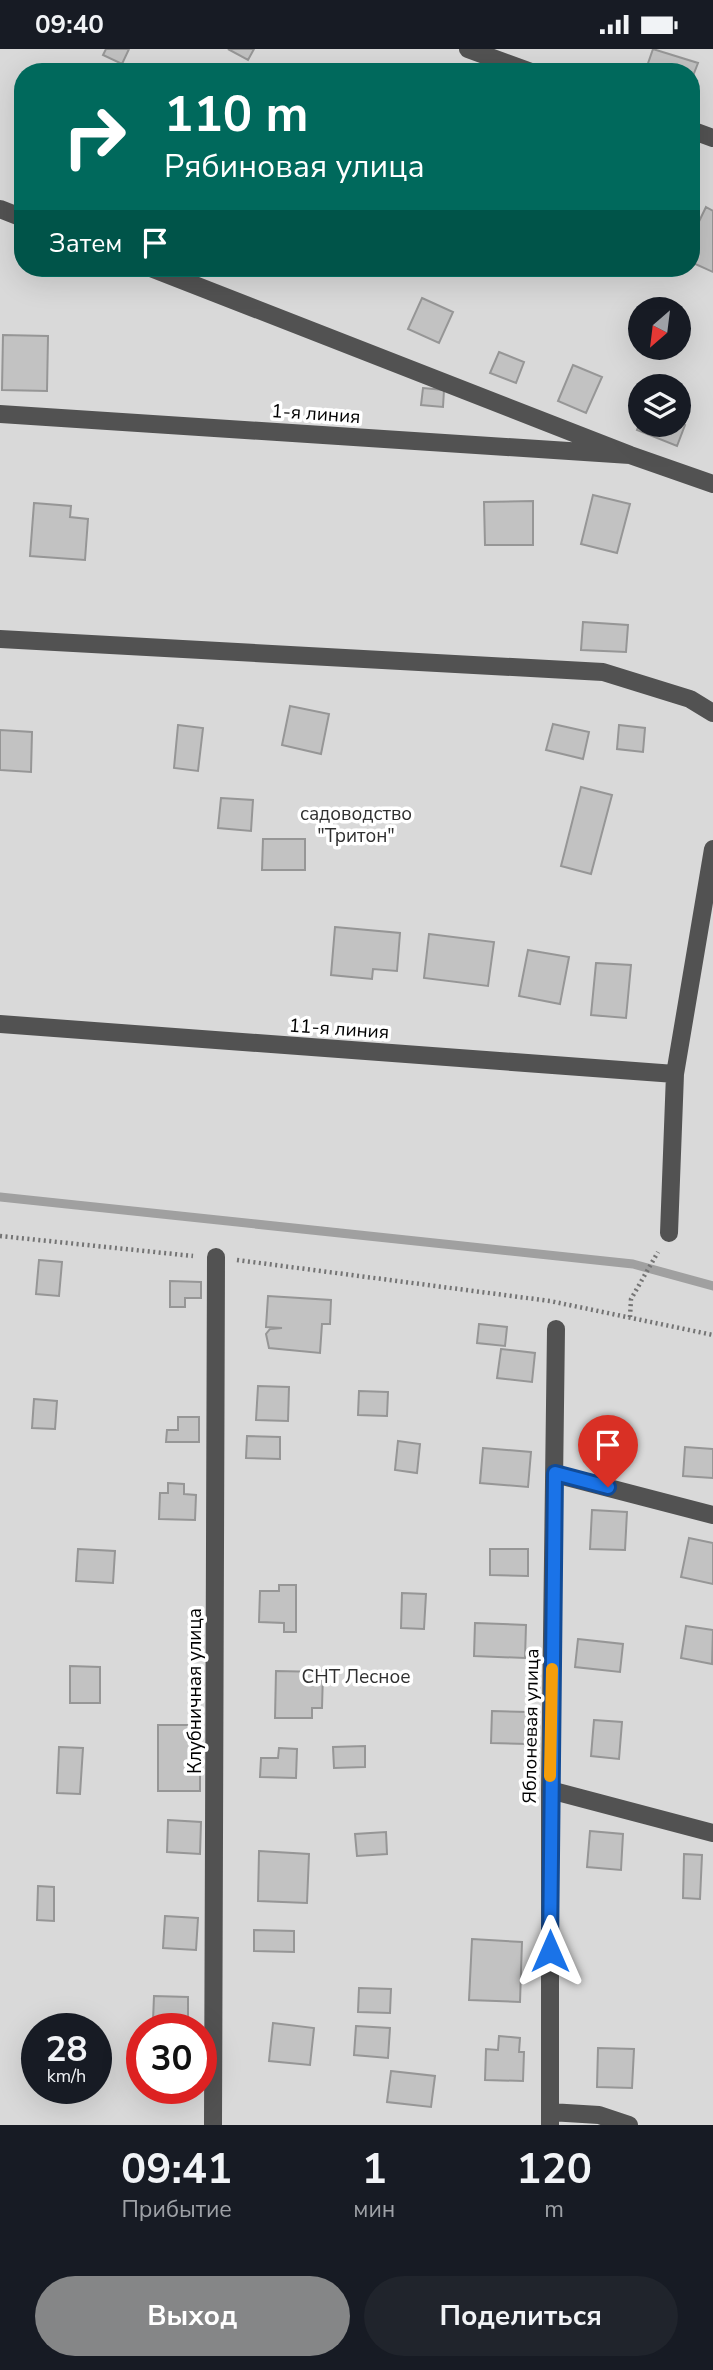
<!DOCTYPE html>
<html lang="ru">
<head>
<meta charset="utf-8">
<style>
  :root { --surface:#171b24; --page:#20242c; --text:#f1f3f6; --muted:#9ea1a6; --accent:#858687 }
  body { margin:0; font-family:"Nunito Sans",sans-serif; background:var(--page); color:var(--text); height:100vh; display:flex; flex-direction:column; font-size:26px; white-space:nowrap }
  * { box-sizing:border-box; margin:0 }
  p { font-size:23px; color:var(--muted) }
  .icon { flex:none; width:38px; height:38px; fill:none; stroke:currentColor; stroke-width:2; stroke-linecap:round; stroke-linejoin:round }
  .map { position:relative; height:2076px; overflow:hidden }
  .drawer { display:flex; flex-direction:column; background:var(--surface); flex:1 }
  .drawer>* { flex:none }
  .guide { position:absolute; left:14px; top:14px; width:686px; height:214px; border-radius:28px; box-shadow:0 7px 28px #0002; background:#00695c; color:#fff; overflow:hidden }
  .needle { width:46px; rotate:208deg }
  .tools { position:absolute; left:628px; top:248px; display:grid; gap:14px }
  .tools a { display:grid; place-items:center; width:63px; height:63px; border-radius:50%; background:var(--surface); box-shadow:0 7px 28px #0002; font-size:35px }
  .speed { position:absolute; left:21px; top:1964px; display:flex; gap:14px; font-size:35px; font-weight:700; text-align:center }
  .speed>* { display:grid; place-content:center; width:91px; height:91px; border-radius:50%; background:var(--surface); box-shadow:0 7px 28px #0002; line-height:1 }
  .speed small { font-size:18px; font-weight:400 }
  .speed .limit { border:10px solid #d22; background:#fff; color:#111 }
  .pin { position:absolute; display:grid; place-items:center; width:60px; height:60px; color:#fff; margin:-72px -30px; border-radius:50% 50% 50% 0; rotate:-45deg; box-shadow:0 0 7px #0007 }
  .pin .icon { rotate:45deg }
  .me { position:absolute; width:77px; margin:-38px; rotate:0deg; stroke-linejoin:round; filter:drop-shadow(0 0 5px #0008) }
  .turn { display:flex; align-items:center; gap:24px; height:147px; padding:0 35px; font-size:32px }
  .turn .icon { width:91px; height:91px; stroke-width:2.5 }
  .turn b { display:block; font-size:49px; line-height:60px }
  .then { display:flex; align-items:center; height:66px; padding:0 35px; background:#0003; gap:14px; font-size:26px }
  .eta { display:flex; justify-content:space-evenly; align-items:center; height:119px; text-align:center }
  .eta b { font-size:42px; font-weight:700; line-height:49px }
  .cta { display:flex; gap:14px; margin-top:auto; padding:14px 35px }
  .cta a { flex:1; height:80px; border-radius:42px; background:var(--accent); color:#fff; font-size:28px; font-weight:700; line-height:80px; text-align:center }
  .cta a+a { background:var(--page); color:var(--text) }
  .status { display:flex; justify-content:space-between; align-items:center; height:49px; padding:0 35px; background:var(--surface); direction:ltr }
  .status svg { height:19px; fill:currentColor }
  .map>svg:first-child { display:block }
  .green { fill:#d9d9d9; fill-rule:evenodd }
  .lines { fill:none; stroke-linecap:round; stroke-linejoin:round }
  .stream { stroke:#a0a0a0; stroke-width:9 }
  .building { fill:#c2c2c2; stroke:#969696; stroke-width:2 }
  .path { stroke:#747474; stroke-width:4.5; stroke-dasharray:2 3.5; stroke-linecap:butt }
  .minor { stroke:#525252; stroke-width:18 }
  .route-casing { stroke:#114b97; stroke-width:18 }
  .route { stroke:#1a73e8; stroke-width:12 }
  .slow { stroke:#f59e0b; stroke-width:12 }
  .labels { text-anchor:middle; stroke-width:7; stroke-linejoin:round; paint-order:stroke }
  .street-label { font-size:19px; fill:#000; stroke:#fff }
  .park-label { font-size:19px; fill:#303030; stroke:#fff }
</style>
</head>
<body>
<div class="status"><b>09:40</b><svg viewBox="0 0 49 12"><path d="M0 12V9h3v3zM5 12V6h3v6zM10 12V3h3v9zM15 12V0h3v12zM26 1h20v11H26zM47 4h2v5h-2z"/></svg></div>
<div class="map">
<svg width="713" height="2076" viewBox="0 0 713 2076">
  <rect width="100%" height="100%" fill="#fff"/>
  <path class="green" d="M0 0H713V2076H0ZM23 23H691V219H23ZM640 261H679V299H640ZM640 338H679V376H640ZM37 1979H96V2039H37ZM142 1979H201V2039H142Z"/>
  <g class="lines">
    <path class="stream" d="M0 1148 633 1215 713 1237"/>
  </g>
  <path class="building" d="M106 0H129L122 15 103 6Z
    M228 0H254L248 11Z
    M653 0 698 14 691 32V23H645Z
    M706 158 713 162V223L691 213V189Z
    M422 249 453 263 439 294 408 280Z
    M3 286 48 287 47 342 2 341Z
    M499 303 524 313 516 334 490 324Z
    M573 316 602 328 586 364 558 352Z
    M423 339 444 341 443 358 421 356Z
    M679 373 685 376 677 397 637 381 640 374V376H679Z
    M593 446 630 455 617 504 581 495Z
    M533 452V496H485L484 453Z
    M34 454 71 457 70 468 88 470 85 511 30 507Z
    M583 573 628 576 626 603 581 601Z
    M290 657 329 665 321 705 282 696Z
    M553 675 589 683 583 710 546 701Z
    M178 676 203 679 198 722 174 719Z
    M619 676 645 679 643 703 617 700Z
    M0 681 32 683 31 723 0 721Z
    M581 738 612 746 591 825 561 817Z
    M221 749 253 751 251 782 218 779Z
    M263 790H305V821H262Z
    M335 878 400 884 397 922 373 920 372 930 331 926Z
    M429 885 494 893 488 937 424 929Z
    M528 901 569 908 560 955 519 947Z
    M596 914 631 916 626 969 591 966Z
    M39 1211 62 1213 59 1247 36 1245Z
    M170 1232 201 1233V1249H185V1258H170Z
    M268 1247 331 1251 330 1275H322L320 1304 269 1299 266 1285 270 1280 282 1279 266 1278Z
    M479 1275 507 1278 505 1297 477 1294Z
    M501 1300 535 1304 532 1333 497 1329Z
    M258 1337 289 1338 288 1372 256 1371Z
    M359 1342 388 1343 387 1367 358 1366Z
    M34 1350 57 1352 55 1380 32 1379Z
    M178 1368H199V1393H166L167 1381H178Z
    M593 1376 621 1377 620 1412 591 1411Z
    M247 1387 280 1388V1410L246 1409Z
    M398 1392 420 1395 417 1424 395 1421Z
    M685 1398 713 1400V1429L683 1427Z
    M483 1399 531 1403 528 1438 480 1434Z
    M168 1434 184 1435V1445L196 1446 195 1471 159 1470 160 1444H168Z
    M592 1461 627 1463 625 1501 590 1500Z
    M689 1489 713 1494V1535L681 1528Z
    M78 1500 115 1502 113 1534 76 1532Z
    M490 1500H528V1527L490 1526Z
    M279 1536H296V1583H284V1574L259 1573 260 1542H279Z
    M402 1544 426 1545 424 1580 401 1579Z
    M475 1574 526 1576 525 1609 474 1607Z
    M686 1577 713 1581 712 1615 681 1609Z
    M578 1590 623 1595 620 1623 575 1618Z
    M70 1617 100 1618V1654H70Z
    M276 1622 323 1623 322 1659H312V1669H275Z
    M492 1662 528 1663 527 1695 491 1694Z
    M594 1671 622 1673 619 1710 591 1707Z
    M158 1676H200V1742H158Z
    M365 1697V1718L334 1719 333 1698Z
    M59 1698 83 1699 80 1745 57 1744Z
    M279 1699 297 1700 296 1729 260 1728 261 1709H278Z
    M168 1771 201 1773 200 1805 167 1803Z
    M590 1782 623 1785 621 1821 587 1818Z
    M386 1783 387 1805 357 1807 355 1785Z
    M259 1802 309 1805 307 1854 258 1852Z
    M684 1805 702 1806 700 1850 683 1849Z
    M38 1837 54 1838V1872L37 1871Z
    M165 1867 198 1869 196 1901 163 1899Z
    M254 1881 294 1882V1903L254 1902Z
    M472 1890 522 1893 520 1953 469 1951Z
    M359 1939 391 1940 390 1964 358 1963Z
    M154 1947 188 1948V1973L153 1972Z
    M273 1974 314 1979 310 2016 269 2012Z
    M356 1977 390 1979 388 2009 354 2006Z
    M499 1987 520 1989 519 2003H524L523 2032 485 2031 486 2000 498 2001Z
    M598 1999 634 2000 632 2039 597 2038Z
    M391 2022 435 2027 431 2058 387 2053Z"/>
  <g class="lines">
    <path class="path" d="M0 1187 193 1207
      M237 1211 550 1252 713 1286
      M630 1268 631 1250 658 1203"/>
    <path class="minor" d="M468 0 531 23
      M691 81 713 89
      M0 160 23 169
      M151 219 630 406 713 435
      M0 365 630 406
      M0 590 603 623 690 650 713 664
      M0 975 675 1025
      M669 1184 675 1025 713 800
      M555 1425 713 1466
      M550 1741 713 1784
      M550 2063 599 2066 629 2076
      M213 2076 216 1208
      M550 2076V1741L556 1280"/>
  </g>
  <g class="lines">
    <defs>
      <path id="route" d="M550 1902 555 1424 608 1438"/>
    </defs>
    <use href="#route" class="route-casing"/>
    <use href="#route" class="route"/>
    <path class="slow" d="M550 1727 552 1620"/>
  </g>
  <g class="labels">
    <g class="street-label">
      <text transform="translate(316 364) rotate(4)" y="7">1-я линия</text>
      <text transform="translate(339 979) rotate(4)" y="7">11-я линия</text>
      <text transform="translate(194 1642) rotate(-90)" y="7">Клубничная улица</text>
      <text transform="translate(530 1677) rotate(-89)" y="7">Яблоневая улица</text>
    </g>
    <g class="park-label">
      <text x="356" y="771">садоводство<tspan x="356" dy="22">"Тритон"</tspan></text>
      <text x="356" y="1634">СНТ Лесное</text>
    </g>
  </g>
</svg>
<div class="tools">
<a><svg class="needle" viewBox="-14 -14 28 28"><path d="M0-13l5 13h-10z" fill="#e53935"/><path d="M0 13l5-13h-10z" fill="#9ea1a6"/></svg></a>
<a><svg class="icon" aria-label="layers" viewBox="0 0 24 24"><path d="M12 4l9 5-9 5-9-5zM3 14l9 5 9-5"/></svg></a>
</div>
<div class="speed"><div>28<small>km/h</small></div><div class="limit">30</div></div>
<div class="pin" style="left:608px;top:1438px;background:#d93025"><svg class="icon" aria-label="arrive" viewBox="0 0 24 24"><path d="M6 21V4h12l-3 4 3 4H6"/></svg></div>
<svg class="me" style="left:550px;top:1902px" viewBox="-20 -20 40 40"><path d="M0-17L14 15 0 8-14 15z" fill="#1a73e8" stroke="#fff" stroke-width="4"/></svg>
<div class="guide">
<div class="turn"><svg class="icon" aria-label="right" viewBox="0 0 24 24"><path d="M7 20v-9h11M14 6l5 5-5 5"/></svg><div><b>110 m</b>Рябиновая улица</div></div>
<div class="then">Затем<svg class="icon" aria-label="arrive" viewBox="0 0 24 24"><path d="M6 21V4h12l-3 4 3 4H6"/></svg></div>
</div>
</div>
<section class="drawer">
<div class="eta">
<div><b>09:41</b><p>Прибытие</p></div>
<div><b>1</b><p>мин</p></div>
<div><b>120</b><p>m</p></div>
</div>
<div class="cta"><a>Выход</a><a>Поделиться</a></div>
</section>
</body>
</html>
